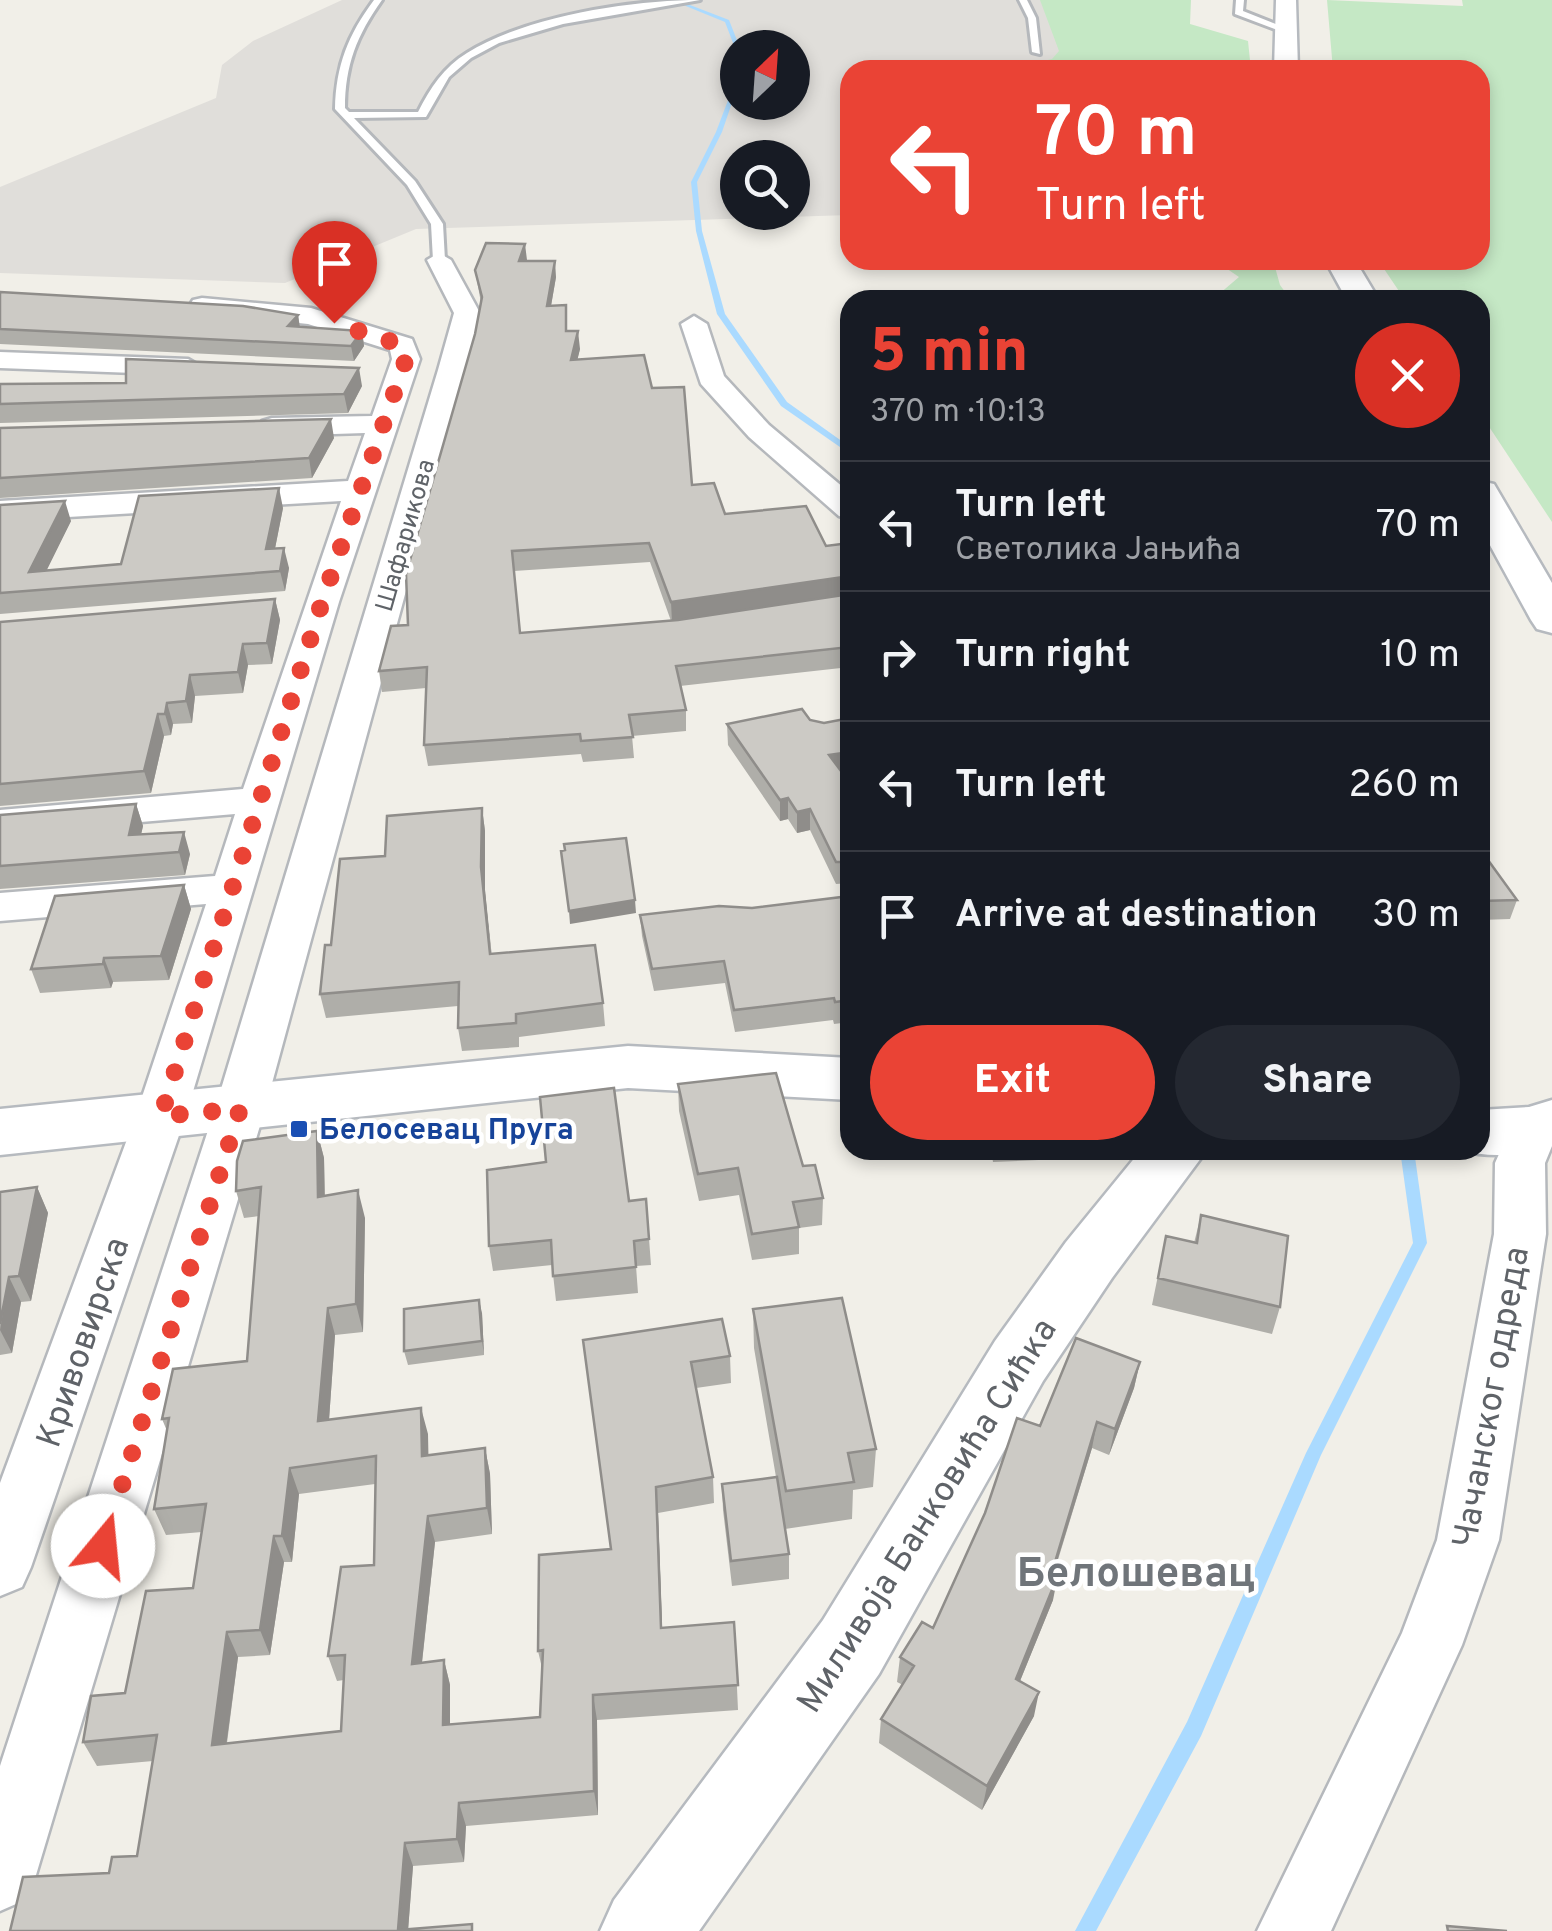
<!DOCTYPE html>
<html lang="en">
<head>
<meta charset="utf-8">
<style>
  :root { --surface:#171b24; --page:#242831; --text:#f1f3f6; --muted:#9ea1a6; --line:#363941; --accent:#ea4335 }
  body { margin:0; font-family:Overpass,sans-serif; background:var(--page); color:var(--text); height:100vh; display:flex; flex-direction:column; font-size:38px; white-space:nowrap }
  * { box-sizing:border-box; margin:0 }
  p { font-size:32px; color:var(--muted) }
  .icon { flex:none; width:55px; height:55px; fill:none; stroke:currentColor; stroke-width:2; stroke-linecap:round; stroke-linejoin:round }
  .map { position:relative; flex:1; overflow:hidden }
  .side { position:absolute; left:840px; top:290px; width:650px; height:870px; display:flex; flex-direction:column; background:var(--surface); border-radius:30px; box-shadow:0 5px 15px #0003 }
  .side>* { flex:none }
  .top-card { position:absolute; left:840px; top:60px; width:650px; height:210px; border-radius:30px; box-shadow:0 5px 15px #0003; background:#ea4335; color:#fff; overflow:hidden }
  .needle { width:65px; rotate:25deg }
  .buttons { position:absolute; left:720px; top:30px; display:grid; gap:20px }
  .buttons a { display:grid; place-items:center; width:90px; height:90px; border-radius:50%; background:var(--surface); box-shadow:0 5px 15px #0003; font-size:50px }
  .pin { position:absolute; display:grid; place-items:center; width:85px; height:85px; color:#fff; margin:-102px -42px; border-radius:50% 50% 50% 0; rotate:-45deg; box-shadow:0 0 10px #0007 }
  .pin .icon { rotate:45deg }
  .me { position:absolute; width:110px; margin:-55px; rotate:17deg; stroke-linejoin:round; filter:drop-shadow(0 0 8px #0008) }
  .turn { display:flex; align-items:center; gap:35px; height:210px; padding:0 30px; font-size:45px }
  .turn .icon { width:130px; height:130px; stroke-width:2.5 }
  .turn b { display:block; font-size:70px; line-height:85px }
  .round { display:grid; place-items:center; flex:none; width:105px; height:105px; border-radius:52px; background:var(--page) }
  .overview { display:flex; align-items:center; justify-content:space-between; height:170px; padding:0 30px }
  h1 { font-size:60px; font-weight:800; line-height:75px; color:var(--accent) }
  .primary-button { display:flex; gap:20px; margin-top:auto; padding:20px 30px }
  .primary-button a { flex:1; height:115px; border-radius:60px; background:var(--accent); color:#fff; font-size:40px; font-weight:800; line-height:115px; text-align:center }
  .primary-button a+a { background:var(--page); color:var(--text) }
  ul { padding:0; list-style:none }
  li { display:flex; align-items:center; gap:30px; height:130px; padding:0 30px; border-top:2px solid var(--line) }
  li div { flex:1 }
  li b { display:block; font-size:38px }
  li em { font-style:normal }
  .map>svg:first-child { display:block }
  .industrial { fill:#e0deda; fill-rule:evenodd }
  .green { fill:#c5e8c5 }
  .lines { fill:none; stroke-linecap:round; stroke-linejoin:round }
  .stream { fill:#aadaff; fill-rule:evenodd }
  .lane-casing { stroke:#b5b8bc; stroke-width:6 }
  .street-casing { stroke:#b5b8bc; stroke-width:5 }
  .secondary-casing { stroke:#b6babf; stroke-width:5 }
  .lane { fill:#fff; fill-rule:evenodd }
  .street { fill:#fff; fill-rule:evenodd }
  .secondary { fill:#fff; fill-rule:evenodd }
  .wall { fill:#afaea9; fill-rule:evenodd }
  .shaded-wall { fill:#8f8d8a }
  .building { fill:#cccac5; stroke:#8f8d8a; stroke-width:2.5; fill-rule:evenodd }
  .route { stroke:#ea4335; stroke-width:18; stroke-dasharray:0 32.4 }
  .transit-dot { fill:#1a4fb4; stroke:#fff; stroke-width:4 }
  .labels { text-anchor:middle; stroke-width:9; stroke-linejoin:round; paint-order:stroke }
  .far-street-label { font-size:25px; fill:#5f6368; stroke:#fff }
  .transit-label { font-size:30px; font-weight:bold; fill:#164399; stroke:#fff; text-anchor:start }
  .near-street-label { font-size:35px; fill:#5f6368; stroke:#fff }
  .near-quarter-label { font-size:42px; font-weight:bold; fill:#70757a; stroke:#fff }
</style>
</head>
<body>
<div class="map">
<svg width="1552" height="1931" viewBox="0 0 1552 1931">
  <rect width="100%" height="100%" fill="#f1efe8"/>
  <path class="industrial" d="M342 0H1079L1054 70H850V215L416 229 285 283 0 273V187L216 98 222 65 253 41ZM738 48H792V102H738ZM738 158H792V212H738Z"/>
  <path class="green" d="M1040 0H1191L1190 24 1248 41 1251 70H1021L1022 66 1052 59 1059 51Z
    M1327 0 1463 6 1462 0H1552V522L1480 413V300H1405L1378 260H1480V70H1333Z
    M1214 260H1273L1280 285 1291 300H1212L1239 277Z"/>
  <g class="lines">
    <path class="stream" d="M671 0H677L729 20 740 48H738V49L735 48 725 22Z
      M738 74V85L722 132 697 182 702 231 725 314 787 402 850 447V454L781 406 717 314 696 231 691 182 716 132Z
      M1400 1150H1414L1427 1243 1321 1455 1201 1736 1096 1931H1075L1187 1722 1306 1453 1413 1243Z"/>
    <defs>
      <path id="lane" d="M374 0H382C357 35 345 65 345 108L349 112H418C430 88 444 67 467 53 526 16 632 0 700 0L563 24 499 43 471 58 449 77 426 117 354 118 415 181 443 224 445 260 439 264 433 260 431 224 407 185 335 109C336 65 348 35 374 0Z
        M1019 0H1027L1036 18 1040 54 1032 52 1028 18Z
        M1236 0H1244L1243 11 1291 30 1283 32 1235 14Z"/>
      <path id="street" d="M439 253 451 260 480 313 466 370 265 1109 36 1875 25 1900 0 1911V1766L215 1109 438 370 454 313 427 260Z
        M202 298 311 308 412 339 420 359 339 602 186 1115 31 1567 22 1587 0 1596V1483L136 1115 206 904 0 921V893L215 876 235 814 0 834V810L243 789 341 501 0 521V501L348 481 365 433 272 436 262 433 257 427 262 421 272 418 372 416 392 359 390 350 308 324 193 312 189 306 193 300Z
        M694 316 707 324 724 376 769 425 850 493V519L839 516 749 437 701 384 681 324Z
        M0 352 188 359 202 367 188 375 0 368Z
        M1534 1111 1552 1117V1146L1545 1163 1546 1234 1499 1540 1462 1645 1331 1931H1257L1402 1633 1437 1540 1494 1234 1495 1163 1516 1116Z"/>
      <path id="secondary" d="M1276 0H1296L1298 70H1274Z
        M1325 260H1355L1379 300H1347Z
        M1480 481 1494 484 1552 583V633L1537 629 1531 620 1480 527Z
        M628 1046 850 1058V1100L628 1088 0 1155V1109Z
        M1552 1100V1146C1524 1155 1490 1159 1462 1150H1480V1110L1529 1107Z
        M1141 1150H1207L1112 1278 1043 1381 879 1674 699 1931H600L614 1900 823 1620 995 1341 1066 1242Z"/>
    </defs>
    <use href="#lane" class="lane-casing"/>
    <use href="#street" class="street-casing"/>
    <use href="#secondary" class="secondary-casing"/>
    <use href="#lane" class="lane"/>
    <use href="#street" class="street"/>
    <use href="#secondary" class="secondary"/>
  </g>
  <path class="wall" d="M475 270 556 277 551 306 567 322V331L580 349 577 360 652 388 692 485 725 514 826 546 850 543V667L680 686 686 710V731L632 736 634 758 583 762 581 754 428 766 424 745 426 688 382 692 379 671 408 625 475 334 481 303ZM650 562 671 621 520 633 514 571Z
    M0 292 298 315 300 327 362 331 364 346 354 361 0 344Z
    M0 384 362 386 348 413 0 423Z
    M0 428 334 438 312 478 0 498Z
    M0 504 71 521 46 570 121 564 283 508 275 548 289 568 285 591 0 614Z
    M275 599 280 620 272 664 248 665 243 693 195 696 192 723 173 724 171 735 164 736 151 793 0 806V622Z
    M727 724 850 773 843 774 850 783V883L836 884 810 830 797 833 788 819 780 821 728 745Z
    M136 804 143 826 141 834 190 854 185 875 0 889V815Z
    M482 808 485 831V890L491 954 603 1003 605 1026 519 1037V1047L462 1051 458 1028V1006L326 1018 320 994 331 945 385 856Z
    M1480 849 1517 900 1510 919 1480 920Z
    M184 885 191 909 169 980 113 982 111 988 40 993 31 969Z
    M850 896V1022L834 1024 833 1020 735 1032 725 983 654 991 642 936 640 915 752 908Z
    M678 1084 803 1166 823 1198 822 1225 799 1228V1254L752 1260 739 1195 699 1201 679 1111Z
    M317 1131 324 1158 325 1196 365 1218 363 1332 335 1335 329 1420 428 1434V1455L485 1448 490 1474 492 1534 435 1542 422 1663 444 1660 450 1685V1724L540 1717 542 1668 538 1651 611 1549 583 1340 730 1356 731 1383 696 1388 713 1477 714 1503 658 1513 662 1628 734 1622 738 1710 597 1720 598 1815 466 1826 464 1862 413 1866 408 1930 474 1931H10L137 1856 153 1761 97 1766 83 1742 125 1693 193 1588 202 1532 166 1535 154 1509 167 1431 162 1419 247 1361 259 1216 244 1218 236 1191ZM375 1484 374 1565 328 1656 337 1681 344 1680 341 1731 227 1743 238 1657 270 1655 284 1562H292L299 1494Z
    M991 1150H1062L1061 1159 993 1162Z
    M37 1187 48 1213 31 1301 21 1302 12 1353 0 1355V1192Z
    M646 1199 651 1265 636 1266 638 1293 556 1301 552 1265 493 1271 489 1246 629 1201Z
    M1201 1215 1280 1307 1272 1334 1152 1305 1166 1236 1194 1243Z
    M753 1309 876 1449 873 1487 853 1490 852 1519 785 1529 789 1554V1579L732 1586 723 1510 722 1484 776 1477 754 1348Z
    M482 1313 484 1355 408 1365 404 1351Z
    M1140 1362 1134 1388 1109 1455 1092 1448 1054 1573 1053 1600 1020 1681 1034 1716 982 1810 879 1743 881 1719 903 1685 897 1682 900 1657 933 1628 1040 1426Z"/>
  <path class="shaded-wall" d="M525 244 527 260 520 278 519 261Z
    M555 261 556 277 548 323 547 306Z
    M298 315 300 329 288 326Z
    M362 331 364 346 354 361 351 346Z
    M578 331 580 349 573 378 571 360Z
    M359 368 362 386 348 413 344 394Z
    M331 419 334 438 312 478 309 458Z
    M279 488 283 508 271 569 266 549Z
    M65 501 71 521 37 590 29 572Z
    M284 548 289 568 285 591 280 571Z
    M850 576 849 596 672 622 671 602Z
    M275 599 280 620 272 664 267 643Z
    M243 644 248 665 243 693 238 672Z
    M190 675 195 696 192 723 186 701Z
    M167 703 173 724 171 735 165 714Z
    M158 714 164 736 151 793 144 771Z
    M850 752V773L829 776V755Z
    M788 798V819L780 821V800Z
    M136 804 143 826 136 857 129 835Z
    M482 808 485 831V890L494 977 481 867Z
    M810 809V830L797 833V812Z
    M184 832 190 854 185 875 179 852Z
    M184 885 191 909 169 980 161 956Z
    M635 900 636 913 570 924 569 911Z
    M104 958 113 982 111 988 103 964Z
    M317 1131 324 1158 325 1225 318 1197Z
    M37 1187 48 1213 31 1301 19 1276Z
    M358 1190 365 1218 363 1332 356 1304Z
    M9 1277 21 1302 12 1353 0 1330Z
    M479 1300 482 1313 484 1355 482 1341Z
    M328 1308 335 1335 327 1448 318 1421Z
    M1140 1362 1134 1388 1109 1455 1115 1429Z
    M421 1408 428 1434 429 1483 422 1456Z
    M1097 1422 1092 1448 1046 1597 1052 1572Z
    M485 1448 490 1474 492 1534 487 1508Z
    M290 1468 299 1494 292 1562 282 1536Z
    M656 1487 658 1513 663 1653 661 1628Z
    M428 1516 435 1542 419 1689 412 1664Z
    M274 1536 284 1562 270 1655 260 1630Z
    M1058 1575 1053 1600 1011 1703 1016 1679Z
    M227 1632 238 1657 223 1769 212 1745Z
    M444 1660 450 1685V1749L443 1725Z
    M1039 1692 1034 1716 982 1810 987 1786Z
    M593 1695 597 1720 598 1815 594 1791Z
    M459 1803 466 1826 464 1862 457 1839Z
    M405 1843 413 1866 408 1931H398Z"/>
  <path class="building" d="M486 243 525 244 519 261H555L547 306 566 305V331H578L571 360 644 355 652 388 684 387 692 485 714 483 725 514 806 506 826 546 850 543V576L671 602 649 543 512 551 520 633 678 620 850 594V647L676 666 686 710 629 715 633 737 581 741 580 734 424 745 427 667 379 671 391 626 408 625 406 574 475 334 482 297 475 270Z
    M0 292 243 306 298 315 288 326 362 331 351 346 0 329Z
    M126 359 359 368 344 394 0 404V384L126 383Z
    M331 419 309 458 0 478V428Z
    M279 488 266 549 284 548 280 571 0 593V505L65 501 29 572 121 564 139 496Z
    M275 599 267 643 243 644 238 672 190 675 186 701 167 703 165 714H158L144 771 0 784V622Z
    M802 709 810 720 824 723 850 718V752L829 755 850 783V862H836L810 809 797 812 788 798 780 800 727 724Z
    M136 804 129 835 184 832 179 852 0 866V815Z
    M482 808 481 867 490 954 595 945 603 1003 516 1014V1023L458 1028 459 982 320 994 325 945H331L340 859 385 856 387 816Z
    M626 838 635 900 569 911 561 851 565 850 564 844Z
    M1480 849 1517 900 1480 901Z
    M184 885 161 956 104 958 103 964 31 969 55 896Z
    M850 896V1000L835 1002 834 998 734 1010 724 961 652 969 640 915 719 906 752 908Z
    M776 1073 803 1166 815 1165 823 1198 793 1202 799 1227 752 1234 738 1168 698 1174 678 1084Z
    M614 1088 629 1201 646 1199 649 1239 634 1241 636 1267 553 1276 551 1240 489 1246 487 1170 546 1162 540 1097Z
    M317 1131 318 1197 358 1190 356 1304 328 1308 318 1421 421 1408 422 1456 485 1448 487 1508 428 1516 412 1664 444 1660 443 1725 540 1717 543 1650 538 1651 539 1555 611 1549 583 1340 722 1319 730 1356 691 1362 713 1477 656 1487 661 1628 734 1622 738 1685 593 1695 594 1791 459 1803 457 1839 405 1843 398 1930 472 1924V1931H10L23 1877 109 1873 112 1857 137 1856 157 1735 83 1742 91 1696 125 1693 146 1591 193 1588 206 1504 154 1509 169 1418 162 1419 173 1369 247 1361 261 1187 236 1191 237 1161 243 1141ZM376 1456 374 1565 341 1567 328 1656 345 1655 341 1731 212 1745 227 1632 260 1630 274 1536H282L290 1468Z
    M37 1187 19 1276 9 1277 0 1324V1192Z
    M1201 1215 1288 1236 1280 1307 1158 1278 1166 1236 1197 1243Z
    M842 1298 876 1449 848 1453 854 1482 786 1491 753 1309Z
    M479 1300 482 1341 404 1351V1309Z
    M1076 1338 1140 1362 1115 1429 1097 1422 1052 1572 1058 1575 1016 1679 1039 1692 987 1786 881 1719 914 1666 900 1657 922 1622 933 1628 985 1513 1017 1418 1040 1426Z
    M777 1477 789 1554 731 1561 722 1484Z
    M1447 1926 1507 1931H1448Z"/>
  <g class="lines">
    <path class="route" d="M103 1546 240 1109 161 1116 322 602 406 359 402 345 334 323"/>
  </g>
  <rect class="transit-dot" x="289" y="1119" width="20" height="20" rx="5"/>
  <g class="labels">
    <g class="far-street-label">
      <text transform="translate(404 535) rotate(-74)" y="9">Шафарикова</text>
    </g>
    <g class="transit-label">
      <text x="319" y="1139">Белосевац Пруга</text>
    </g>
    <g class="near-street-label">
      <text transform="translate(82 1342) rotate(-71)" y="12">Кривовирска</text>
      <text transform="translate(1490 1397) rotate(-80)" y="12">Чачанског одреда</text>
      <text transform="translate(926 1515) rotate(-58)" y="12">Миливоја Банковића Сићка</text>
    </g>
    <g class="near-quarter-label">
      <text x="1136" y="1586">Белошевац</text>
    </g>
  </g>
</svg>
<div class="buttons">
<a><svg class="needle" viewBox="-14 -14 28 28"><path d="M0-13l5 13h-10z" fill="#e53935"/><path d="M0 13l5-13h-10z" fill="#9ea1a6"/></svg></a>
<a><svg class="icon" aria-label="search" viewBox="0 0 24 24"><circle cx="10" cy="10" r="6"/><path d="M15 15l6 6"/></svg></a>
</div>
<div class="pin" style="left:334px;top:323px;background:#d93025"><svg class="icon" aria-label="arrive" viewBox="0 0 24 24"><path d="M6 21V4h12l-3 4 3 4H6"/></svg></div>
<svg class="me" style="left:103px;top:1546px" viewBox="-20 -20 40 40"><circle r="19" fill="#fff"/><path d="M0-13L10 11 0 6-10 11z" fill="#ea4335"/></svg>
<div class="top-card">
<div class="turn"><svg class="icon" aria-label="left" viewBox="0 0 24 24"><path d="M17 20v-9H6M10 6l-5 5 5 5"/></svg><div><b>70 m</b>Turn left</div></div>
</div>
<section class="side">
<div class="overview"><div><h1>5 min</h1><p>370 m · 10:13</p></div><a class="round" style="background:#d93025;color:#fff"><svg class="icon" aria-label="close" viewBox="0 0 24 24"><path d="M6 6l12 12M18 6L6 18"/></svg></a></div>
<ul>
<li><svg class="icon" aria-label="left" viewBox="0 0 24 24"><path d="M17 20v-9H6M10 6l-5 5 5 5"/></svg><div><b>Turn left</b><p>Светолика Јањића</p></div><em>70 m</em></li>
<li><svg class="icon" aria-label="right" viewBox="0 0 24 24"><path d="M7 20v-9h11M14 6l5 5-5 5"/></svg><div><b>Turn right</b></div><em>10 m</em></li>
<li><svg class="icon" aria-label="left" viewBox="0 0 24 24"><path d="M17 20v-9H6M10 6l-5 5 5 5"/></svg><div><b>Turn left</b></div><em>260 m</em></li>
<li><svg class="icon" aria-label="arrive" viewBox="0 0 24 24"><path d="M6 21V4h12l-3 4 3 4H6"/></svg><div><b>Arrive at destination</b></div><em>30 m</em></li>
</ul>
<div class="primary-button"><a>Exit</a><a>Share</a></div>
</section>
</div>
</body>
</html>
